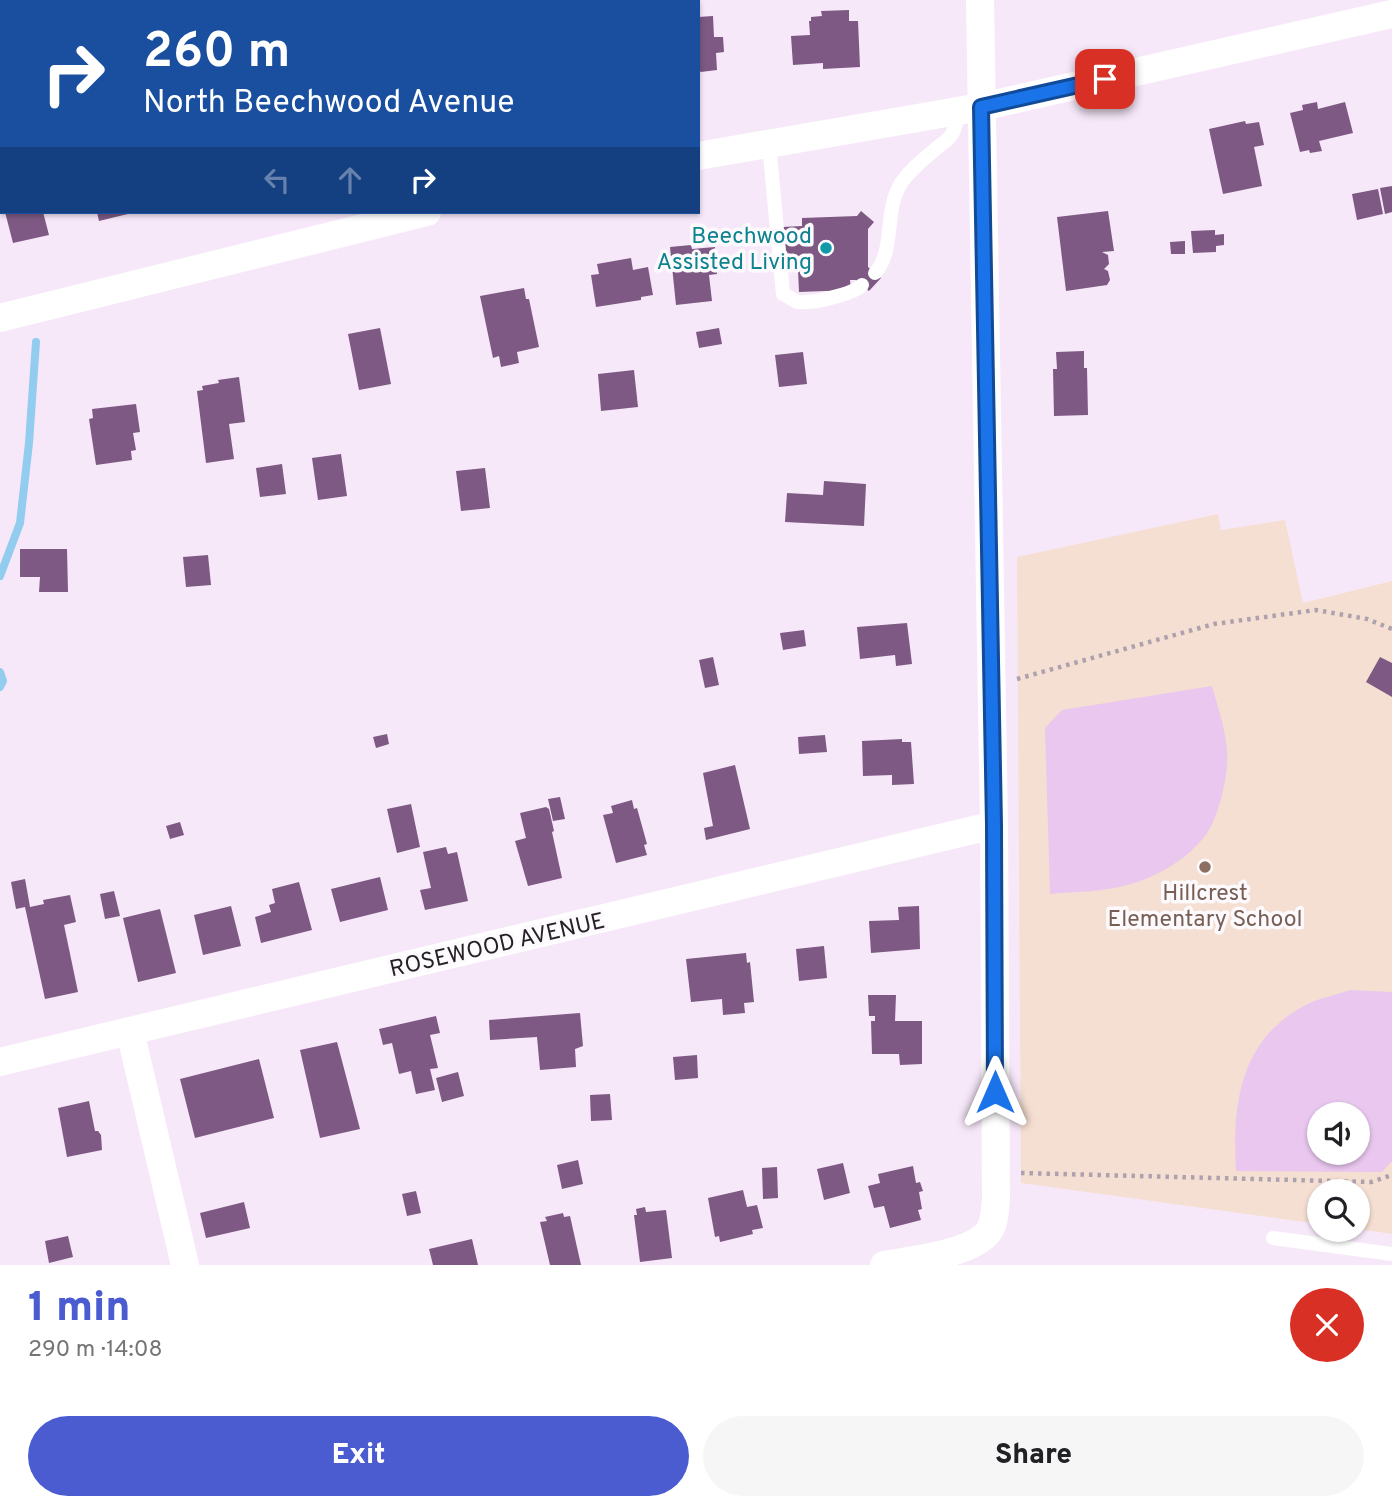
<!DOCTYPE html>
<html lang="en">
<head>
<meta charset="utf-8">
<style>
  :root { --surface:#fff; --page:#f6f6f6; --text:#202124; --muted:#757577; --accent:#4b5cd1 }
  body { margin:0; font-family:Overpass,sans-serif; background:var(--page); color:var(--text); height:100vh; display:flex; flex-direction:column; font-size:26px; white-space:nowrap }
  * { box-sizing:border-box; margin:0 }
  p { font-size:23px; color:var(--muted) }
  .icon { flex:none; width:38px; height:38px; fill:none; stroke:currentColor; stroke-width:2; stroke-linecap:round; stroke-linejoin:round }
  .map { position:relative; height:1265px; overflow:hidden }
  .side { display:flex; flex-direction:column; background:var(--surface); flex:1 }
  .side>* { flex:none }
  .top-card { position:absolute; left:0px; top:0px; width:700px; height:214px; box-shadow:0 2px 5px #0004; background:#1a4fa0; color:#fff; overflow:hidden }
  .fabs { position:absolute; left:1307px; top:1102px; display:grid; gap:14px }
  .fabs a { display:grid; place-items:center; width:63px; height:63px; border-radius:50%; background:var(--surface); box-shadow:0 2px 5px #0004; font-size:35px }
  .pin { position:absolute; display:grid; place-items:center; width:60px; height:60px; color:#fff; margin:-30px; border-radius:14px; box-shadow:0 4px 10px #0006 }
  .me { position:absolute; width:77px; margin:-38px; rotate:0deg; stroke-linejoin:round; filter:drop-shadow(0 0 5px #0008) }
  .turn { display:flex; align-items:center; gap:24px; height:147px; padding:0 28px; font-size:32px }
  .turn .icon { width:91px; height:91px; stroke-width:2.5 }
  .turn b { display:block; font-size:49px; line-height:60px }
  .lanes { display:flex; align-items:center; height:66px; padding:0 28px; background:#0003; justify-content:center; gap:35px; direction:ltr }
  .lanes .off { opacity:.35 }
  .round { display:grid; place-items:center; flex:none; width:74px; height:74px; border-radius:37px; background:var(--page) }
  .headline { display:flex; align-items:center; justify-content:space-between; height:119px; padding:0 28px }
  h1 { font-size:42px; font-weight:800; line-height:52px; color:var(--accent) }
  .button { display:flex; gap:14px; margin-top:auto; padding:14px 28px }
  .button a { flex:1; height:80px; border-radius:42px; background:var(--accent); color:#fff; font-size:28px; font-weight:800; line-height:80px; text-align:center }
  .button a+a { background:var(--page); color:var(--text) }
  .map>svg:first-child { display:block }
  .education { fill:#f5dfd2; fill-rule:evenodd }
  .green { fill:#e9c7ef; fill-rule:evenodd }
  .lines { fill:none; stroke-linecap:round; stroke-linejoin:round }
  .stream { stroke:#92ccef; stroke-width:8 }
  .building { fill:#7d5983 }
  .path { stroke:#ada1ae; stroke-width:4.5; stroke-dasharray:3.5 5; stroke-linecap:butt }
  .service { stroke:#fff; stroke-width:14 }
  .minor { stroke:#fff; stroke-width:28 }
  .route-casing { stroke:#114b97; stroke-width:18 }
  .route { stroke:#1a73e8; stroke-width:12 }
  .culture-dot { fill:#0f9aa8; stroke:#fdfafd; stroke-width:2.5 }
  .education-dot { fill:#8d6e63; stroke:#fdfafd; stroke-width:2.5 }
  .labels { text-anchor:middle; stroke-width:7; stroke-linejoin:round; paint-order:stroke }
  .culture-label { font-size:23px; fill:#0d838f; stroke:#fdfafd; text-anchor:end }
  .education-label { font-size:23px; fill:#785e54; stroke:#fdfafd }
  .street-label { font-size:23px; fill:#262127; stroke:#fdfafd }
</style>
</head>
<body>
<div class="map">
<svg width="1392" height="1265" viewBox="0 0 1392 1265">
  <rect width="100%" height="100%" fill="#f7e8f9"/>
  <path class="education" d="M1218 514 1221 530 1285 520 1303 603 1392 581V1234L1358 1229V1192H1320L1319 1224 1021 1183 1017 557ZM1320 1115H1358V1153H1320Z"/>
  <path class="green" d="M1212 686C1219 711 1229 739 1227 765 1226 784 1217 821 1205 836 1184 863 1148 882 1114 888 1093 892 1071 892 1050 894L1045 728 1062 710Z
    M1350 990 1392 992V1161L1382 1172 1236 1171C1232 1105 1240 1040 1304 1006 1318 998 1336 995 1350 990ZM1320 1115H1358V1153H1320Z"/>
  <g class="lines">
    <path class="stream" d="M0 576 20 523 29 443 36 342
      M0 672 3 681 0 687"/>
  </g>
  <path class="building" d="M849 10V21H858L860 67 823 69V63L793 65 791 36 810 35 809 21H811V17L822 16 821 11Z
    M713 16 714 37H723L724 52 716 53 717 70 701 72 698 70V17Z
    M1317 102 1318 109 1345 102 1353 133 1319 141 1322 151 1310 153 1309 150 1300 152 1290 113 1303 110 1302 105Z
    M1245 121 1246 124 1259 122 1264 145 1254 147 1262 186 1223 194 1209 129Z
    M1392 186V212L1385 214 1380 188Z
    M1378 189 1383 214 1357 220 1352 194Z
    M861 211 874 222 868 229V267L881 278 869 291 856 280H850L851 290 799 292 798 270 785 271 782 227 802 226V218L857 216Z
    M1108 211 1114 251 1102 252 1108 255 1109 264 1104 269 1108 271 1110 280 1107 285 1066 291 1057 217Z
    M5 212H43L49 235 13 243Z
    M97 212H132V213L99 221Z
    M1215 230V235L1224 234V245L1216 246V252L1193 253 1191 231Z
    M1185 241V254H1171L1170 242Z
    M691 245 692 249 715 247 717 274 709 275 712 301 676 305 670 247Z
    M631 258 633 270 648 267 653 295 641 297V300L596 307 591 275 599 274 597 264Z
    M524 288 526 299H529L539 347 517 352 519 363 501 367 499 356 493 358 480 296Z
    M380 328 391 384 359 390 348 334Z
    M719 328 722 344 699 348 696 332Z
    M1084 351V368H1087L1088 415 1054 416 1053 369H1057L1056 352Z
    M803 352 807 384 779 387 775 355Z
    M634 370 638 407 601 411 598 374Z
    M239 377 245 422 229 424 234 459 206 463 197 391 203 390 202 386 219 383 218 380Z
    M136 404 140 432 133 433 136 450 131 451 132 460 96 465 89 419 93 418 92 409Z
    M341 454 347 496 318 500 312 458Z
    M282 464 286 494 260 497 256 468Z
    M485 468 490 508 461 511 456 471Z
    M824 481 866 484 864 526 785 522 787 493 823 495Z
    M20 549H67L68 592H39L40 577H20Z
    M208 555 211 585 186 587 183 557Z
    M907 623 912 664 896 666 895 655 860 659 857 627Z
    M804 630 806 646 783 650 780 633Z
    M713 657 719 685 705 688 699 660Z
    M1380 657 1392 663V697L1366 682Z
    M387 734 389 744 376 748 373 737Z
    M825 735 827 752 799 754 798 737Z
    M902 739V742H911L914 784 892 785V775L863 776 862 741Z
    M735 765 750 829 706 840 704 828 713 826 703 773Z
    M560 797 565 819 553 821 548 799Z
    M632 800 634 809 637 808 647 844 644 845 647 855 616 863 603 815 613 813 611 806Z
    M411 804 420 847 397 853 387 809Z
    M546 807 549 809 554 831 552 832 562 878 528 886 515 841 526 838 520 813Z
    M180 822 184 835 170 839 166 826Z
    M446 847 448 854 457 852 468 901 425 910 420 890 431 888 423 852Z
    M380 877 388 910 340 922 331 889Z
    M25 879 30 907 44 904 43 900 70 895 76 922 64 925 78 992 45 999 25 907 16 909 11 882Z
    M299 882 312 930 261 943 255 917 271 912 269 905 275 903 272 889Z
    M114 891 120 916 105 919 100 894Z
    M231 906 241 946 203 955 194 915Z
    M919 906 920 949 871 953 869 921 899 920 898 907Z
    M160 909 176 973 138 982 123 918Z
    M824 946 827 978 799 981 796 949Z
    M746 953 747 963 750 962 754 1002 744 1003 745 1013 723 1015 722 999 691 1002 686 959Z
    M868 995H896L895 1021H922V1064L900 1065 899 1054H872L871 1021H875V1016H869Z
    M580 1013 583 1046 575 1049 576 1067 540 1070 537 1037 490 1040 489 1020Z
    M436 1016 440 1033 430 1035 438 1068 430 1069 435 1090 416 1094 411 1071 399 1074 392 1043 383 1045 379 1029Z
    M337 1042 360 1129 320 1138 300 1050Z
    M697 1055 698 1078 675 1080 673 1057Z
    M259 1059 274 1118 195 1138 180 1079Z
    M458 1072 464 1096 442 1102 436 1078Z
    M610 1094 612 1120 591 1121 590 1095Z
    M89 1101 95 1131H98L101 1135 102 1150 67 1157 58 1108Z
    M578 1160 583 1184 562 1189 557 1165Z
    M843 1163 850 1193 824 1200 817 1169Z
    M913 1166 916 1183 920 1182 923 1191 919 1192 922 1209 918 1210 921 1220 890 1228 884 1206 874 1208 868 1186 880 1183 878 1174Z
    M777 1167 778 1198 763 1199 762 1168Z
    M743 1190 747 1207 757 1205 763 1228 752 1230 753 1234 720 1242 719 1236 715 1237 708 1198Z
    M416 1191 421 1213 407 1216 402 1194Z
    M244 1202 250 1228 206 1238 200 1213Z
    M645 1207 646 1212 666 1210 672 1258 640 1262 634 1215H637L636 1209Z
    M563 1213 564 1217 570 1216 581 1265H550L540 1222 547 1221 545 1217Z
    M68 1236 73 1257 49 1263 45 1241Z
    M472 1239 478 1265H433L429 1249Z"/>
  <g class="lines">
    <path class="path" d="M1017 679 1214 624 1316 610 1367 619 1392 629
      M1021 1173 1371 1182 1392 1175"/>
    <path class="service" d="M769 144 783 294C788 296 794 301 798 302 811 304 854 294 862 285
      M875 273C895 252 884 212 900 185 908 171 925 158 938 147 943 143 951 138 953 132 956 126 957 118 959 111
      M1273 1238 1392 1254"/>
    <path class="minor" d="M698 156 981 107 1392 14
      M0 318 427 212
      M130 1031 185 1265
      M0 1062 994 825
      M884 1265C911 1260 973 1254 989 1231 995 1222 995 1209 996 1199L994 825 980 0"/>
  </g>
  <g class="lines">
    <defs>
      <path id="route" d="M995 1092 994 825 981 107 1105 79"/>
    </defs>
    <use href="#route" class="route-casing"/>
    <use href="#route" class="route"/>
  </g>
  <circle class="culture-dot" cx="826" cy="248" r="7"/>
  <circle class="education-dot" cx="1205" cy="867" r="7"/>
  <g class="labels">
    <g class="culture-label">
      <text x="812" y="243">Beechwood<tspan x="812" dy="26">Assisted Living</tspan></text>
    </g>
    <g class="education-label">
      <text x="1205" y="900">Hillcrest<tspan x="1205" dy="26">Elementary School</tspan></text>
    </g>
    <g class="street-label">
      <text transform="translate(497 944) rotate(-13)" y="8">ROSEWOOD AVENUE</text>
    </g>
  </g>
</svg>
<div class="fabs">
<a><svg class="icon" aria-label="sound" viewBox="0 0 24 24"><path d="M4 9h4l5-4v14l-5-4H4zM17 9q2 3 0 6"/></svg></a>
<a><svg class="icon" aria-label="search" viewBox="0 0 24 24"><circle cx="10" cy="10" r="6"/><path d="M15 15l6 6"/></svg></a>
</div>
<div class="pin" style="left:1105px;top:79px;background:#d93025"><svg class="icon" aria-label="arrive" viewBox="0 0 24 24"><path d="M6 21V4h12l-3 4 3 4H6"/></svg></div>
<svg class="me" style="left:995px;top:1092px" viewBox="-20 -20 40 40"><path d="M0-17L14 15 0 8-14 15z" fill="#1a73e8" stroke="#fff" stroke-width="4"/></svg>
<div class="top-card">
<div class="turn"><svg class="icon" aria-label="right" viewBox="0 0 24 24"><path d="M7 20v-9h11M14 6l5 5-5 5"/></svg><div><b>260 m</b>North Beechwood Avenue</div></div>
<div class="lanes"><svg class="icon off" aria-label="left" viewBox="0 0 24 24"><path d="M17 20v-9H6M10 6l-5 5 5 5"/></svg><svg class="icon off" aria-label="ahead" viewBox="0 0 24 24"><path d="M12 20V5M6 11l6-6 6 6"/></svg><svg class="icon" aria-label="right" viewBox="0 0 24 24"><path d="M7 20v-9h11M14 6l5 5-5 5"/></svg></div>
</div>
</div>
<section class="side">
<div class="headline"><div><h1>1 min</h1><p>290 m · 14:08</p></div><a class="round" style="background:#d93025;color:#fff"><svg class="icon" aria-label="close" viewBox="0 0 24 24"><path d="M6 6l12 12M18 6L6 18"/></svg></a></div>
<div class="button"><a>Exit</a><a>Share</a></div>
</section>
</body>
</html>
